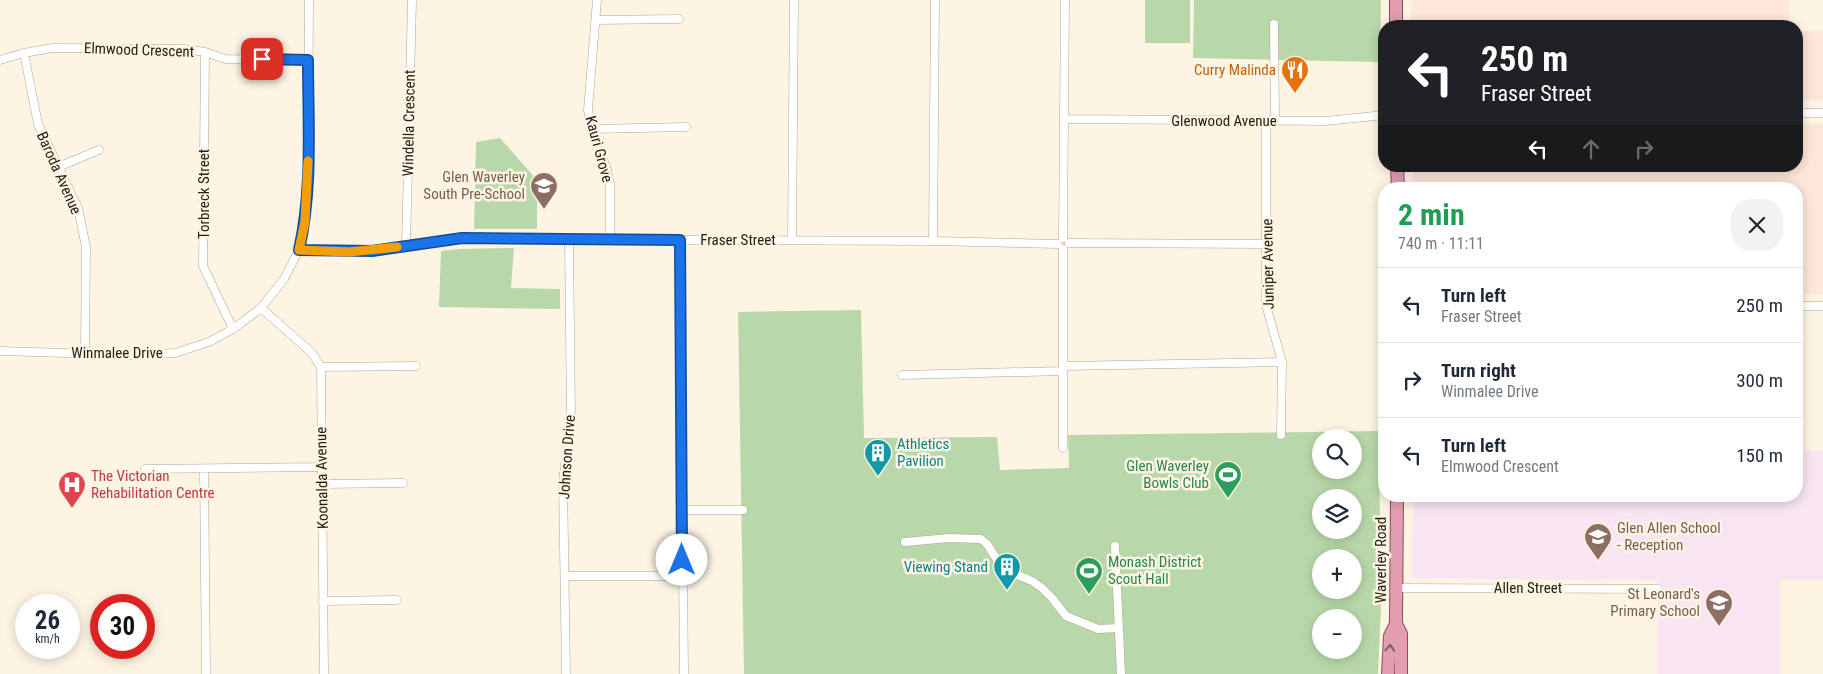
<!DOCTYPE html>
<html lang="en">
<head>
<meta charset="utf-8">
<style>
  :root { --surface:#fff; --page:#f2f2f3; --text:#1f2937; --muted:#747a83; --line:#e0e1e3 }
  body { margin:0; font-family:"Roboto Condensed",sans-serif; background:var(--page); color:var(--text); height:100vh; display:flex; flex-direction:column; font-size:19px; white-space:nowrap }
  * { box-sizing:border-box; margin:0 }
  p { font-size:16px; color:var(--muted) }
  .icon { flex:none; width:28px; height:28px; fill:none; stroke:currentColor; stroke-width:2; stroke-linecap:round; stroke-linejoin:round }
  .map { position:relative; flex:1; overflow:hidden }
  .drawer { position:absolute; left:1378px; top:182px; width:425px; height:320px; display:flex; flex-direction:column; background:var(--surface); border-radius:20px; box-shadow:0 2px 12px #0003 }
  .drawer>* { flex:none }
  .banner { position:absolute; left:1378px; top:20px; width:425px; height:152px; border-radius:20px; box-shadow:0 2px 12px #0003; background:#202124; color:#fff; overflow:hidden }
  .fabs { position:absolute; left:1312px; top:429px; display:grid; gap:10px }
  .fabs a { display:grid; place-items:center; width:50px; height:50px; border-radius:50%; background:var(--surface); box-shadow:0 2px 12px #0003; font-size:25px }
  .speed { position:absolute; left:15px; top:594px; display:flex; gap:10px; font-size:25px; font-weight:700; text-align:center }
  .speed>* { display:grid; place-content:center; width:65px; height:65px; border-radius:50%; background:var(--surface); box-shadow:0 2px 12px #0003; line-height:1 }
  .speed small { font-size:12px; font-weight:400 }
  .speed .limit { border:8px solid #d22; background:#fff; color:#111 }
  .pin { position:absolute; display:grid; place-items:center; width:42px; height:42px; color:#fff; margin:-21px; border-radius:10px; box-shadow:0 2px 8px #0006 }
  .me { position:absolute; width:55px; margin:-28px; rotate:0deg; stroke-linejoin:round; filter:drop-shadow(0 0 4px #0008) }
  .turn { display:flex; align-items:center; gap:18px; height:105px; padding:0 20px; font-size:22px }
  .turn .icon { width:65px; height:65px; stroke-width:2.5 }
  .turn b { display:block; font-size:35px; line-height:42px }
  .lanes { display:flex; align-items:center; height:48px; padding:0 20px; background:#0003; justify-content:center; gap:25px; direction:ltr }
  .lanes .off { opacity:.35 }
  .round { display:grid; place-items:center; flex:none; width:52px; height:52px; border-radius:20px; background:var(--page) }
  .summary { display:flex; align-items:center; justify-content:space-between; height:85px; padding:0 20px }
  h1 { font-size:30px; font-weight:700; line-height:38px; color:#1e9e55 }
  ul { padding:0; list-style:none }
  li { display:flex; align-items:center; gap:15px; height:75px; padding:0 20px; border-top:1px solid var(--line) }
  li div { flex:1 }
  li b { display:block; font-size:19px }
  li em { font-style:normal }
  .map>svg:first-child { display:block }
  .industrial { fill:#fde6da }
  .education { fill:#f9e4f2 }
  .green { fill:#b9d8a9; fill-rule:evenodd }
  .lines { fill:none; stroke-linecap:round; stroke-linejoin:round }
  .minor-casing { stroke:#b2a58b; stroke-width:9 }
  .primary-casing { stroke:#944859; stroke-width:14 }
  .minor { stroke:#fff; stroke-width:8 }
  .primary { stroke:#e29eb1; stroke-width:12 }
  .oneway { stroke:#7b595c }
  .route-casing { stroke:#114b97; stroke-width:12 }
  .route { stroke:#1a73e8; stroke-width:9 }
  .slow { stroke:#f59e0b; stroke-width:9 }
  .labels { text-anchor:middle; stroke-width:5; stroke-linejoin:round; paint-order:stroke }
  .street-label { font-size:15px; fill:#262016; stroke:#fdf4e4 }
  .food-label { font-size:15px; fill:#c56008; stroke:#fdf4e4; text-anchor:end }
  .education-label { font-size:15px; fill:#785e54; stroke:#fdf4e4; text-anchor:end }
  .culture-label { font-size:15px; fill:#0d838f; stroke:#fdf4e4; text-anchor:start }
  .leisure-label { font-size:15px; fill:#27864d; stroke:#fdf4e4; text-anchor:end }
  .health-label { font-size:15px; fill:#be3a42; stroke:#fdf4e4; text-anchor:start }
</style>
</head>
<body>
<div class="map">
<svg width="1823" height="674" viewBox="0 0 1823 674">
  <rect width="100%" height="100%" fill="#fdf4e4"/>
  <path class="industrial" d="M1412 0H1789V26H1411Z
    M1796 31H1823V100H1796Z
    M1796 124H1823V294H1796V189H1413V166H1796Z"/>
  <path class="education" d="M1796 450 1823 451V580H1780V674H1657L1658 580 1412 578 1413 496H1796Z"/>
  <path class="green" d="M1145 0H1190V43H1145Z
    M1194 0H1381L1380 62 1193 58Z
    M500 138 537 180V229H474L476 142Z
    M514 248 511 288 560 289V309L439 307 441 251 459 249Z
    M861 310 864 438 997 437 1000 470 1069 468 1068 435 1379 431 1381 608 1378 674H744L738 312ZM1321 438H1354V470H1321ZM1321 498H1354V530H1321ZM1321 558H1354V590H1321ZM1321 618H1354V650H1321Z"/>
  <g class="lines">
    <defs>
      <path id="minor" d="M597 0 588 110 595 144 606 166 610 184V239
        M596 20 679 19
        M1274 24 1275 121
        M205 52 203 266 233 329
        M24 53 38 124 78 208 86 247 85 353
        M0 60 24 53 52 48 184 49 205 52 225 59 308 60
        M1796 113H1823
        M1064 119 1326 121 1384 115
        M1266 121V305L1282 362 1281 435
        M591 129 686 127
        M58 167 99 150
        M1063 238 1065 0
        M680 239 684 674
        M792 240 794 0
        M933 241 935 0
        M1069 243 1267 244
        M406 246 412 0
        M299 250 372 251 462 239 933 241 1058 244
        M1796 306H1823
        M261 308 312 353 321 367 324 674
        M0 351 132 355 175 353 209 342 233 329 261 308 284 279 299 250 305 222 308 190 309 0
        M1063 366 1282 362
        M321 367 416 366
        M902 375 1063 371
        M1063 448V249
        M145 469 321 467
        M204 469 206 674
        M322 484 403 483
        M683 510H743
        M905 542 949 538 981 539 987 544 1003 569 1032 581 1042 588 1052 598 1066 616 1098 629 1119 628
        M1115 546 1121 674
        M565 576H682
        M1397 588 1658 589
        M323 601 397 600
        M566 674 563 481 571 418 569 239"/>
      <path id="primary" d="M1396 0V26
        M1397 166 1398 189
        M1397 496 1396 624 1401 634V674
        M1388 674 1390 636 1396 624"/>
    </defs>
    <use href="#minor" class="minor-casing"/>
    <use href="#primary" class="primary-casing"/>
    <use href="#minor" class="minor"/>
    <use href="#primary" class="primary"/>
  </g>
  <defs><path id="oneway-chevron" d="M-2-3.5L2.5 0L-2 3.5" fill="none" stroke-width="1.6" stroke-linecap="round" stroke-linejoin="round" transform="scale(1.25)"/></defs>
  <use class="oneway" href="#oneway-chevron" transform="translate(1390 648) rotate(-86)"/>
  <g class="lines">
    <defs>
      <path id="route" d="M262 59 308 60C308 123 313 188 299 250L372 251 462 238 680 240 682 560"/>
    </defs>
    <use href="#route" class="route-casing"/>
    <use href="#route" class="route"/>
    <path class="slow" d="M308 161 305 222 299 250 349 252 397 247"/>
  </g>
  <defs>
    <symbol id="restaurant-pin" viewBox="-11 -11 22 30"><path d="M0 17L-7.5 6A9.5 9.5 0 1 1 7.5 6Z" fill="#e8710a" stroke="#fdf4e4"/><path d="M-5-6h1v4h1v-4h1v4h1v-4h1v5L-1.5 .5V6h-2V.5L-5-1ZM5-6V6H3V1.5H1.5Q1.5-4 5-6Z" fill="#fff"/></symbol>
    <symbol id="school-pin" viewBox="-11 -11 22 30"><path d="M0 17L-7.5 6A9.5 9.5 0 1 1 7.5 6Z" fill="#8d6e63" stroke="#fdf4e4"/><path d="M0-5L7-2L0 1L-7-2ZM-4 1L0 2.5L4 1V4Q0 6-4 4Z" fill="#fff"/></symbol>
    <symbol id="building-pin" viewBox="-11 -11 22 30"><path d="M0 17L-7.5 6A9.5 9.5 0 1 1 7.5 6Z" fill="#0f9aa8" stroke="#fdf4e4"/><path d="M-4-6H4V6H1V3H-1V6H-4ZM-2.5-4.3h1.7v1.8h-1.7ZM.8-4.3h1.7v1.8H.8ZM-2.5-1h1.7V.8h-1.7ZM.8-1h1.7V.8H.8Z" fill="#fff"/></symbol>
    <symbol id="stadium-pin" viewBox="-11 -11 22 30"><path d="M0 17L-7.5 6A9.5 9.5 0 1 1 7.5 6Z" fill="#2e9e5b" stroke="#fdf4e4"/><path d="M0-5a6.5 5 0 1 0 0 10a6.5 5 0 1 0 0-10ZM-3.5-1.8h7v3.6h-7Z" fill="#fff"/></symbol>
    <symbol id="hospital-pin" viewBox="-11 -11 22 30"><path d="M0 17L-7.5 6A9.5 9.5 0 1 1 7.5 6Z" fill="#e0444e" stroke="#fdf4e4"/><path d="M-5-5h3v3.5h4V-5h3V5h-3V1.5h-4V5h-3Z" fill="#fff"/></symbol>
  </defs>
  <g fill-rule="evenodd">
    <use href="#restaurant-pin" x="1279" y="54" width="32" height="43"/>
    <use href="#school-pin" x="528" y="170" width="32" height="43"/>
    <use href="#building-pin" x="862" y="437" width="32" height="43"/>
    <use href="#stadium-pin" x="1212" y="459" width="32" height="43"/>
    <use href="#hospital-pin" x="56" y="469" width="32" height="43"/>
    <use href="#school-pin" x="1582" y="521" width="32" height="43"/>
    <use href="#building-pin" x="991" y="551" width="32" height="43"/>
    <use href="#stadium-pin" x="1073" y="555" width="32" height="43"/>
    <use href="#school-pin" x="1703" y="587" width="32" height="43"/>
  </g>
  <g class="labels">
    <g class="street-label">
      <text transform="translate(139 50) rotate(2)" y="5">Elmwood Crescent</text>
      <text x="1224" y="126">Glenwood Avenue</text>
      <text transform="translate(409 123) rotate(-89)" y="5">Windella Crescent</text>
      <text transform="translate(599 149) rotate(75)" y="5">Kauri Grove</text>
      <text transform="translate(59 173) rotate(66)" y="5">Baroda Avenue</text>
      <text transform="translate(204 194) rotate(-90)" y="5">Torbreck Street</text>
      <text x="738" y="245">Fraser Street</text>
      <text transform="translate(1268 264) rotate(-91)" y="5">Juniper Avenue</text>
      <text x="117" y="358">Winmalee Drive</text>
      <text transform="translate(567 457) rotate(-86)" y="5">Johnson Drive</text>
      <text transform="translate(322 478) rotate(-91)" y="5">Koonalda Avenue</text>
      <text transform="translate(1381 560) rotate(-90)" y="5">Waverley Road</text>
      <text x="1528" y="593">Allen Street</text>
    </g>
    <g class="food-label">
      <text x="1276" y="75">Curry Malinda</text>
    </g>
    <g class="education-label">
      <text x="525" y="182">Glen Waverley<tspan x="525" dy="17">South Pre-School</tspan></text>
      <text x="1617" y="533" text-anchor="start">Glen Allen School<tspan x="1617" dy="17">- Reception</tspan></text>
      <text x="1700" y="599">St Leonard's<tspan x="1700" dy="17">Primary School</tspan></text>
    </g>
    <g class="culture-label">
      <text x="897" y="449">Athletics<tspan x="897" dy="17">Pavilion</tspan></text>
      <text x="988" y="572" text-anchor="end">Viewing Stand</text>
    </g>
    <g class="leisure-label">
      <text x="1209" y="471">Glen Waverley<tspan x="1209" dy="17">Bowls Club</tspan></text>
      <text x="1108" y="567" text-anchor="start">Monash District<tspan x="1108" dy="17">Scout Hall</tspan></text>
    </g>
    <g class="health-label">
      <text x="91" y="481">The Victorian<tspan x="91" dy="17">Rehabilitation Centre</tspan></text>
    </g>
  </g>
</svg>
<div class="fabs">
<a><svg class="icon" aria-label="search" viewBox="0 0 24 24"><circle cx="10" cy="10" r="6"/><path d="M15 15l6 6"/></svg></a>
<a><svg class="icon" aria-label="layers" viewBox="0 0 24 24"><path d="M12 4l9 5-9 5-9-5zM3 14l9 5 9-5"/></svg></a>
<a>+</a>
<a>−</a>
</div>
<div class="speed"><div>26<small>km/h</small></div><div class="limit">30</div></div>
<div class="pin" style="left:262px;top:59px;background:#d93025"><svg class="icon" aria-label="arrive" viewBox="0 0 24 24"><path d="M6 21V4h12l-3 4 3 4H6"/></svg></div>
<svg class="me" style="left:682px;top:560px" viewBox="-20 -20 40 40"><circle r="19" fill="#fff"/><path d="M0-13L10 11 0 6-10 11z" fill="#1a73e8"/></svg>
<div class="banner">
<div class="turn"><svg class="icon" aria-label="left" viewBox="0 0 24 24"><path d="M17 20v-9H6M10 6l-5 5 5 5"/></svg><div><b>250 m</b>Fraser Street</div></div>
<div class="lanes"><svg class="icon" aria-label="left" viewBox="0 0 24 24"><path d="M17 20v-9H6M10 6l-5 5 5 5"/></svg><svg class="icon off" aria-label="ahead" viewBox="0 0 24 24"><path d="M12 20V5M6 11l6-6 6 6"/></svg><svg class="icon off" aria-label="right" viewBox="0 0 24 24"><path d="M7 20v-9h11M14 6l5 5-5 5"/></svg></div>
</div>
<section class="drawer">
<div class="summary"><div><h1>2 min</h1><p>740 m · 11:11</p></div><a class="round"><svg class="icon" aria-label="close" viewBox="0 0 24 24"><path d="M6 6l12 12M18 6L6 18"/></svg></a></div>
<ul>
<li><svg class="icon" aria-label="left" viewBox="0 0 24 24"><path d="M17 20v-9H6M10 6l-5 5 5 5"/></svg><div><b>Turn left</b><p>Fraser Street</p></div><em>250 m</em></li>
<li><svg class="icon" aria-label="right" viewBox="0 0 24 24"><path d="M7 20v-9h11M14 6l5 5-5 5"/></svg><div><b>Turn right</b><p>Winmalee Drive</p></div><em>300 m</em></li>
<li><svg class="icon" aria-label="left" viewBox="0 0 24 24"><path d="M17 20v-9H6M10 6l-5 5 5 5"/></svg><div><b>Turn left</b><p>Elmwood Crescent</p></div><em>150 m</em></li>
</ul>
</section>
</div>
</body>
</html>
